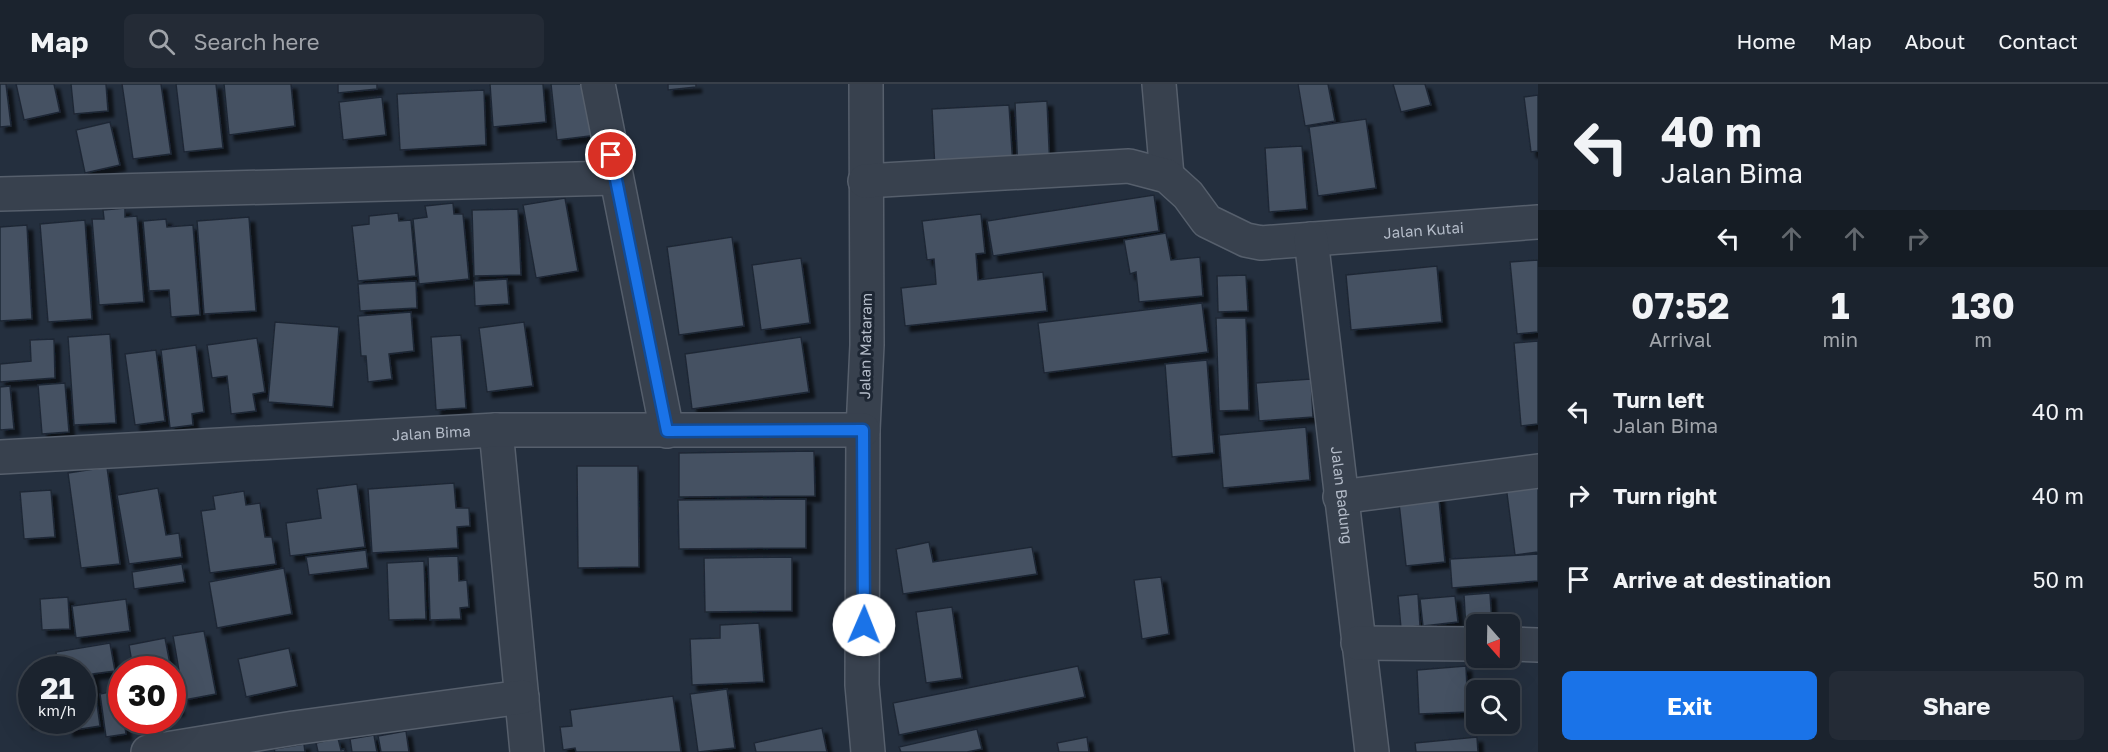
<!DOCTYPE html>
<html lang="en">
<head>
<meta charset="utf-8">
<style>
  :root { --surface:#1b232e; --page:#242b36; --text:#f1f3f6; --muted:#a0a4aa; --line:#39404a; --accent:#1a73e8 }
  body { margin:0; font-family:"Golos Text",sans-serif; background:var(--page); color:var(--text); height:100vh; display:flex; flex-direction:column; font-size:22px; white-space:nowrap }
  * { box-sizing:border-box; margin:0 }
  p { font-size:20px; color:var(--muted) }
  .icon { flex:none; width:33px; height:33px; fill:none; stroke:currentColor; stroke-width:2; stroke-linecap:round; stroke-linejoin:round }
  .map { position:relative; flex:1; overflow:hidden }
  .panel { display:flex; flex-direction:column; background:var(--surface); width:570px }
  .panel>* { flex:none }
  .top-card { background:#1b232e; color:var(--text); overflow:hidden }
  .needle { width:39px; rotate:160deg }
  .controls { position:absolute; left:1466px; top:530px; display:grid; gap:12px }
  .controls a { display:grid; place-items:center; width:54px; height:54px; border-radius:9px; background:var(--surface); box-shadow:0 6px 24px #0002,0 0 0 2px var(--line); font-size:30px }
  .speed { position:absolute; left:18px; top:572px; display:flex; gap:12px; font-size:30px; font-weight:700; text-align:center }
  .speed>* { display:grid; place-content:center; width:78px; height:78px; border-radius:50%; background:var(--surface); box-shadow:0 6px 24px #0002,0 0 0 2px var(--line); line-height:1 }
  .speed small { font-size:15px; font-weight:400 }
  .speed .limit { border:9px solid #d22; background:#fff; color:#111 }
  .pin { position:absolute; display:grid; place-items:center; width:51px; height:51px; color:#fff; margin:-26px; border:3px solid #fff; border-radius:50%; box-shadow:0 2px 6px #0007 }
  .me { position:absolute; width:66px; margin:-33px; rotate:1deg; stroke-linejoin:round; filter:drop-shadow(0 0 4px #0008) }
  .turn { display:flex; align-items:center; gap:21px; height:126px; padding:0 24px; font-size:27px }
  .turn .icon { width:78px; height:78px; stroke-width:2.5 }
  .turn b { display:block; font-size:42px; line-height:51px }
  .lanes { display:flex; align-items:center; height:57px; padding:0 24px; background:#0003; justify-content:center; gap:30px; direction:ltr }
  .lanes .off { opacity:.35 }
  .eta { display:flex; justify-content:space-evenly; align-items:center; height:102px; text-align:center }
  .eta b { font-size:36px; font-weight:700; line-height:42px }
  .primary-button { display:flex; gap:12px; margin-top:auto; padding:12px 24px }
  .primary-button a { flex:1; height:69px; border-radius:9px; background:var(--accent); color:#fff; font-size:24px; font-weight:700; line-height:69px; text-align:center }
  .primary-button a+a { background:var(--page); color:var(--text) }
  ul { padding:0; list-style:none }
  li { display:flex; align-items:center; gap:18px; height:84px; padding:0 24px }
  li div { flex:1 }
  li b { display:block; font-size:22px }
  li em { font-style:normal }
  header { display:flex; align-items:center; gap:36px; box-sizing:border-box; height:84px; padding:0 30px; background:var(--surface); border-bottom:2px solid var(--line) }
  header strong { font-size:28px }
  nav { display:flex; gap:33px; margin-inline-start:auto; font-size:21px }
  .search { width:420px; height:54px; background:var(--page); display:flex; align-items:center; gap:15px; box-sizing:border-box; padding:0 21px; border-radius:9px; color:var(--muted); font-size:22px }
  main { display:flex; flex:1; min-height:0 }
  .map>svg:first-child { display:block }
  .building { fill:#455162; stroke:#1f2835; stroke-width:1.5; filter:url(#shadow) }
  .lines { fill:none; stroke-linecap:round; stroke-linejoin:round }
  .street-casing { stroke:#565f6c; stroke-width:36 }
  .street { stroke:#38414e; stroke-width:33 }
  .route-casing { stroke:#114b97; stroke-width:15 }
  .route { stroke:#1a73e8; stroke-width:10 }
  .labels { text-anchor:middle; stroke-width:6; stroke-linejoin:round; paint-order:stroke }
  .street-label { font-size:15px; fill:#b4bcc9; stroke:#1d2633 }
</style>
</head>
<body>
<header>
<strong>Map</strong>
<div class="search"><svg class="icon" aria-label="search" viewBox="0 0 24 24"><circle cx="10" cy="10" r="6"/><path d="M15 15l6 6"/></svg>Search here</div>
<nav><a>Home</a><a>Map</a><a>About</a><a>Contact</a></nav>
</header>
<main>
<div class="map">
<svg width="1538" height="668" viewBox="0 0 1538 668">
  <defs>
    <filter id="shadow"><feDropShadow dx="5.5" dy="5.5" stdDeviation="1.5" flood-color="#0009"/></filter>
  </defs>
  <rect width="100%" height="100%" fill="#242f3e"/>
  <path class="building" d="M0 0H6L11 42 0 43Z
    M16 0H54L60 28 24 36Z
    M71 0H106L108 27 74 30Z
    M122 0H161L171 70 133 75Z
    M176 0H216L223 64 184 68Z
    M224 0H291L295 42 229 51Z
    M338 0H377V5L338 9Z
    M490 0H543L546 38 493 43Z
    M551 0H592L598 51 557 56Z
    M668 0H696V3L668 6Z
    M1298 0H1328L1335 37 1305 42Z
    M1393 0H1425L1431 21 1401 28Z
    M484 6 486 61 400 66 397 10Z
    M1538 11V67L1531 68 1524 13Z
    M382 13 386 51 343 56 339 18Z
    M1047 17 1050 86 1018 88 1015 19Z
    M1009 21 1013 83 935 87 932 25Z
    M1366 35 1376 104 1318 112 1309 43Z
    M110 38 120 81 85 89 76 46Z
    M1302 62 1307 125 1269 128 1265 64Z
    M1154 111 1159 147 993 172 987 137Z
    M565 114 578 187 536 194 523 121Z
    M453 119 454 130H463L469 195 419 200 413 135 427 133 425 122Z
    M125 124V133L137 132 144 218 99 221 92 135H104L103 126Z
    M518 125 521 191 474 192 472 126Z
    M398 129 399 137 411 136 416 192 358 197 352 142 369 140V132Z
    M981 130 985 169 976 170 978 196 1043 188 1047 227 905 242 901 204 936 200 934 175 927 176 922 137Z
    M249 133 256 227 204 230 197 137Z
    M166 135 167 143 193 141 200 231 171 233 169 206 149 207 143 137Z
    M85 136 92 235 48 238 40 140Z
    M27 141 32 235 0 237V143Z
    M1166 149 1171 176 1200 173 1203 212 1139 218 1136 188 1130 190 1124 156Z
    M732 153 744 242 679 251 667 163Z
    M801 174 810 239 761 246 752 181Z
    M1538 176V248L1517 250 1510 178Z
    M1437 182 1442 238 1351 246 1346 191Z
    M1246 191 1248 227 1218 228 1217 192Z
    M507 195 509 220 475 222 474 197Z
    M416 197 417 224 360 227 358 200Z
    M1202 219 1208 268 1044 289 1038 239Z
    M411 228 414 267 389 270 392 295 368 298 366 272H361L358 232Z
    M1216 234H1246L1249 326 1219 327Z
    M275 238 339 243 333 323 268 318Z
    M524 238 533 302 487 308 479 244Z
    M110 250 116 339 74 341 68 253Z
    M461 251 466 324 436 326 431 253Z
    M801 253 809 308 692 325 685 270Z
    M257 254 265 308 253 310 256 327 231 330 227 292 212 294 207 261Z
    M54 255 55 294 0 298V280L31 277 30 256Z
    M1538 257V340L1521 342 1514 259Z
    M196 261 204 328 192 330 193 341 170 344 161 266Z
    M156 266 165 337 135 341 125 270Z
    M1207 276 1214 369 1172 373 1165 280Z
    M1311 295 1313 333 1259 337 1256 299Z
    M65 299 69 348 42 350 38 301Z
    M10 302 14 345 0 346V303Z
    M1306 343 1310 396 1223 404 1219 351Z
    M814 367 815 412 679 413V369Z
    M577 382H638L639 483 578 484Z
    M107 383 120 480 81 484 68 389Z
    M1538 398V468L1515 471 1506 402Z
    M454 399 456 424H469L470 442 457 443 458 464 372 469 368 405Z
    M357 400 365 463 290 472 286 439 321 434 317 405Z
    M158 404 166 451 179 449 182 473 129 480 117 411Z
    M1438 405 1445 478 1406 482 1398 410Z
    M51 406 55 453 24 455 20 408Z
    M244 407 246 421 260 419 265 453H272L276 480 210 489 201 427 215 425 213 412Z
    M806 415V464L679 465 678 416Z
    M929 458 933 478 1032 463 1037 490 903 510 896 465Z
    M366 466 368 484 309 491 306 473Z
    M1538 470V497L1452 504 1450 475Z
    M458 472 459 497 467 496 469 523 460 524 461 535 430 536 428 473Z
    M792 473V527L705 528 704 474Z
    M424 477 426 535 389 536 387 479Z
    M182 480 185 498 134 505 132 488Z
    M284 484 292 530 217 544 209 498Z
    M1161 493 1169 550 1142 555 1134 496Z
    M1490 509 1492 540H1476V546L1466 547 1464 511Z
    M1418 510 1420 542 1401 544 1398 512Z
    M1455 512 1458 538 1423 542 1420 515Z
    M68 513 70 545 42 546 40 515Z
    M126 515 130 547 76 554 72 522Z
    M952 523 962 594 926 599 916 528Z
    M759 539 764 598 692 601 690 555 720 554V541Z
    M204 547 216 610 184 616 173 552Z
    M165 554 171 585H133L129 561Z
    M110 559 115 587 93 590 100 642 68 647 66 636H82V585H58L56 568Z
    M289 564 297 602 246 613 238 575Z
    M1078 582 1085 613 899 651 893 619Z
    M1466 582 1468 628 1419 630 1417 586Z
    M172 593 179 626 172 628Z
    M32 596V636H49L27 639 22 597Z
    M727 605 735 664 698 668 690 610Z
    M119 606 122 636H124L126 650 106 653 100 610Z
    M673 612 681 668H576L575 664 563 666 560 643 572 642 570 626Z
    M822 644 827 668H756L754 659Z
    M977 645 982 665 967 668H901L899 663Z
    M406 647 409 668H381L378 652Z
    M374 651 377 668H352L350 655Z
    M1087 653 1089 668H1059L1057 659Z
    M1477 653 1478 668H1416L1415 659Z
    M338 654 341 666 344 665 345 668H318L316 659Z
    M304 660 305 668H275L274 665Z"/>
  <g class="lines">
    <defs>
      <g id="street">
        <path d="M598 0 667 347"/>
        <path d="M866 0 867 261 863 346 862 601 868 668"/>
        <path d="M1159 0 1167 92"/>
        <path id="s1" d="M865 97 1129 82 1167 92 1188 111 1207 137 1246 156 1261 159 1538 138"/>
        <path d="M0 110 615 94"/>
        <path id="s2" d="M1311 155 1372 668"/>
        <path d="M496 346 527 668"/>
        <path id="s3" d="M0 373 496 346H863"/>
        <path d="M1340 413 1538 387"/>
        <path d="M1358 559 1476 560"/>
        <path d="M1509 560 1538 561"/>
        <path d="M148 668 294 644 522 613"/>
      </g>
    </defs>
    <use href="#street" class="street-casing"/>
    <use href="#street" class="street"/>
  </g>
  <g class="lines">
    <defs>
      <path id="route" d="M611 71 667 347 863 346 864 541"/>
    </defs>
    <use href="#route" class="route-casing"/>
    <use href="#route" class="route"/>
  </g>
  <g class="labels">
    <g class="street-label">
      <text dy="5" stroke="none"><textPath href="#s1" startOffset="586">Jalan Kutai</textPath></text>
      <text transform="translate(866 262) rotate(-89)" y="5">Jalan Mataram</text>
      <text dy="5" stroke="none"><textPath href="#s3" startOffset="432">Jalan Bima</textPath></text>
      <text dy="5" stroke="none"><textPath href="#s2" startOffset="258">Jalan Badung</textPath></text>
    </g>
  </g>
</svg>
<div class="controls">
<a><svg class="needle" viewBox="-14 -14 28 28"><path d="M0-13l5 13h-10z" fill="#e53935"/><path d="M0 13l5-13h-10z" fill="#a0a4aa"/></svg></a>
<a><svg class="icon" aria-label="search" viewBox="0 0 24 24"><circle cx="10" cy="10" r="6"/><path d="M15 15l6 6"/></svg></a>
</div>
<div class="speed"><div>21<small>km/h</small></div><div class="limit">30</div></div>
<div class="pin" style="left:611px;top:71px;background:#d93025"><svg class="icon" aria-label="arrive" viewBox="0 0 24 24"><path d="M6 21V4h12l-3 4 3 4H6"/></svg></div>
<svg class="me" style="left:864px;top:541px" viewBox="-20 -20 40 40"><circle r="19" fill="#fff"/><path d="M0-13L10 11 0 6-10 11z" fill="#1a73e8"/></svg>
</div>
<section class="panel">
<div class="top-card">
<div class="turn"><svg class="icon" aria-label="left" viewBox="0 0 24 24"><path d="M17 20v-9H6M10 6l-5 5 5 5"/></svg><div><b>40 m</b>Jalan Bima</div></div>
<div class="lanes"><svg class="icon" aria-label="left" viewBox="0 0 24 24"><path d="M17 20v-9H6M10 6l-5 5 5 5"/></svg><svg class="icon off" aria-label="ahead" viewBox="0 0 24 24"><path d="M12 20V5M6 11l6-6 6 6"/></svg><svg class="icon off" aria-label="ahead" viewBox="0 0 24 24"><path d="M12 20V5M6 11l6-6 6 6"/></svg><svg class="icon off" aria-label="right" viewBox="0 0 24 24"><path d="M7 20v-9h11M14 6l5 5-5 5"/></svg></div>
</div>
<div class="eta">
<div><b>07:52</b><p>Arrival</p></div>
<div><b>1</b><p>min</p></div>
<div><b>130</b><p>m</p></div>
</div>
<ul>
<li><svg class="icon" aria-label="left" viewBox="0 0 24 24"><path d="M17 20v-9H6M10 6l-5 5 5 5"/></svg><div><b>Turn left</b><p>Jalan Bima</p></div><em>40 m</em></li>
<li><svg class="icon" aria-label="right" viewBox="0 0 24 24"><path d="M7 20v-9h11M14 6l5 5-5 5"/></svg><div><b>Turn right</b></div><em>40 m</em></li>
<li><svg class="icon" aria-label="arrive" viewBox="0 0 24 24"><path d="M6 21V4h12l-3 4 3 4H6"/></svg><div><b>Arrive at destination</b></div><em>50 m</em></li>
</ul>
<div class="primary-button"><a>Exit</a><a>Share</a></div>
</section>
</main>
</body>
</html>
